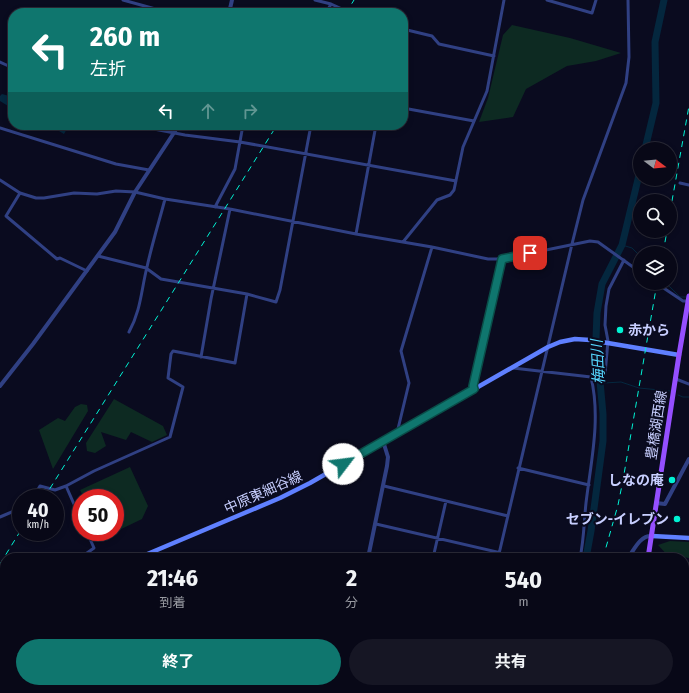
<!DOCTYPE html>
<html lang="ja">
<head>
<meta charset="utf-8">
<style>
  :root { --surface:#080817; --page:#161624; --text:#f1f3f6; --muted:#989aa1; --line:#292936; --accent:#0f766e }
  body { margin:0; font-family:"Fira Sans Condensed","Noto Sans JP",sans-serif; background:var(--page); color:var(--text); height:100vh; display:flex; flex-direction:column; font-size:15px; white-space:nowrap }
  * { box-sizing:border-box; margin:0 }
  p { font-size:13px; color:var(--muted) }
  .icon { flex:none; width:22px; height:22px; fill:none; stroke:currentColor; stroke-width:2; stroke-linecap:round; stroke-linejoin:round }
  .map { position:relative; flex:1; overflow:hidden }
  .sheet { position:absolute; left:0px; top:553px; width:689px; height:140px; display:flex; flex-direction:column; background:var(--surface); border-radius:16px 16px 0 0; box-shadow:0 2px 6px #0003,0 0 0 1px var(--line) }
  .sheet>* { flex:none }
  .guide { position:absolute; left:8px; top:8px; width:400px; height:122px; border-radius:16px; box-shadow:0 2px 6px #0003,0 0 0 1px var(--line); background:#0f766e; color:#fff; overflow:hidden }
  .needle { width:26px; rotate:106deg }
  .fabs { position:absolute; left:633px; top:142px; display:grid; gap:8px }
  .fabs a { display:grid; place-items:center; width:44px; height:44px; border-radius:50%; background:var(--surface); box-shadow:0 2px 6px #0003,0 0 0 1px var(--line); font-size:20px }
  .speed { position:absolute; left:12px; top:489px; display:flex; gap:8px; font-size:20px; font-weight:700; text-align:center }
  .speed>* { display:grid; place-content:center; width:52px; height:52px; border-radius:50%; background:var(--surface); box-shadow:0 2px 6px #0003,0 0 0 1px var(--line); line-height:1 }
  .speed small { font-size:10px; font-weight:400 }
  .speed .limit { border:6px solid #d22; background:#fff; color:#111 }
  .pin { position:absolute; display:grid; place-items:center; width:34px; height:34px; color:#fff; margin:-17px; border-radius:8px; box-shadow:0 2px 6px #0006 }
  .me { position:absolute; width:44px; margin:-22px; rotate:60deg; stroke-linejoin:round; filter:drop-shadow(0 0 3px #0008) }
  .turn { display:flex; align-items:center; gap:14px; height:84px; padding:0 16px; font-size:18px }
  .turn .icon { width:52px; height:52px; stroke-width:2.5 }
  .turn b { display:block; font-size:28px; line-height:34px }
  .lanes { display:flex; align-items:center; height:38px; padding:0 16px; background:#0003; justify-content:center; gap:20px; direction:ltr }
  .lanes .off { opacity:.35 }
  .eta { display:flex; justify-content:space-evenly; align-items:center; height:68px; text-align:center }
  .eta b { font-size:24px; font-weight:700; line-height:28px }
  .button { display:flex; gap:8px; margin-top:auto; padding:8px 16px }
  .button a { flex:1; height:46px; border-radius:24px; background:var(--accent); color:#fff; font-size:16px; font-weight:700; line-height:46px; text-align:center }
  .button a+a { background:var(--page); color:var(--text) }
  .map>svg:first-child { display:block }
  .green { fill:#0d2a22 }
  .water { fill:#04273e }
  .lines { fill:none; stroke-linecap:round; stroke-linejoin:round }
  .stream { stroke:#04273e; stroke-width:1 }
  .river { stroke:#04273e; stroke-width:7 }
  .minor { stroke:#304083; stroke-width:3 }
  .tertiary { stroke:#304083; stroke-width:4 }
  .secondary { stroke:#5f80ff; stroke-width:4.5 }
  .primary { stroke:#954fff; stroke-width:5 }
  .rail { stroke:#00f3d4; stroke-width:1; stroke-dasharray:6 5; stroke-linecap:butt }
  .route-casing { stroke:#0a4d48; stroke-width:10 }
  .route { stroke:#0f766e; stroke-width:7 }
  .poi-dot { fill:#00f3d4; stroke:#0a0b1f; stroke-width:1.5 }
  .labels { text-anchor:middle; stroke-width:4; stroke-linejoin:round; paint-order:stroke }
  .poi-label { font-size:14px; font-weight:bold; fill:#c8cfff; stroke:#0a0b1f; text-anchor:end }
  .street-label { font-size:14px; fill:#c8cfff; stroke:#0a0b1f }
  .water-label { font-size:15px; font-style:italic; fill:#56d7ff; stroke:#0a0b1f }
</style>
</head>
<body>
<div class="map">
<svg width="689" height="693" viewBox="0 0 689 693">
  <rect width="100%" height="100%" fill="#0a0b1f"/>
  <path class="green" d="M512 25 570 38 621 53 596 61 567 66 526 89 513 117 479 122 488 98 503 35Z
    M114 399 163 426 167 435 152 442 131 432 126 440 101 432 106 446 95 453 87 451 86 443Z
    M81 404 87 405 88 411 53 469 39 430 58 418 65 421 75 407Z
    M130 467 148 506 142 519 115 532V498H84L80 490Z
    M670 541 689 542V558L682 557V558H670L658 545Z
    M684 561 689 562V592L684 597Z"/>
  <path class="water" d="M2 94 13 97V109L0 101V96Z
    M49 125H69L64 134Z"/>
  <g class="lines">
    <path class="stream" d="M622 245 632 248 640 256
      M666 283 680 297H686
      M599 381 604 383 621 382 639 388 670 391
      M678 395 683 397H689"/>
    <path class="river" d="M645 149 656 103 655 42 664 0
      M586 558 591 531 603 441V414L596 338 597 313 602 284 622 245 640 171
      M503 688 504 693
      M228 693 234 688"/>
    <path class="minor" d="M123 0 170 13
      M315 0 331 4 351 13
      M547 0 592 13 596 0
      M326 13 331 4
      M403 29 432 36 439 44 494 56
      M0 62 13 68
      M403 108 474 121
      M133 125 185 135 240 142 456 181
      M0 128 116 164 149 170
      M0 180 20 193 36 198H44L74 193 97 194 116 191 135 192 165 199 230 209 356 234 432 247 488 259H502L590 241 598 242 640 272
      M680 183 689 185
      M20 193 6 216 57 259 60 258 87 271
      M215 207 235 169 243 125
      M356 234 376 125
      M403 242 437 200 450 195 454 190 463 147 487 91 504 0
      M98 256 146 268 161 279 247 294 276 302 280 290 311 125
      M656 283 683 301H688
      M129 332C141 310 141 291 147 267 152 244 159 222 165 199
      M201 357 211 299 230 209
      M513 368 591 377C601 419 591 461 586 503 584 521 584 540 580 558
      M605 374 608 341 605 325 606 306 609 289 624 260
      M676 379 689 384
      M474 389 473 385 502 259
      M397 433 409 383 401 351 432 247
      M518 468 589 485
      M66 486 81 520
      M384 486 508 516
      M33 498 40 486 55 490 66 486 94 471 170 437 183 387 168 378 171 354 173 351 235 363 247 294
      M0 517 21 508
      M376 524 523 558
      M80 558 94 548 87 532
      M433 558 446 501
      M498 558 572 244 583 200 626 83 629 57 628 0
      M684 655 689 653
      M684 683 689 684
      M0 685H5
      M292 688 297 693
      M418 688 431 693
      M500 688V693
      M584 688 598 693
      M628 690H635L640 693
      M237 693 242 688
      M282 693 286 688
      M409 693 410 688
      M435 693 437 688
      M460 693 461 688
      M483 693 484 688
      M578 693 581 688"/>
    <path class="tertiary" d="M229 13 232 0
      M0 386 33 344 115 232 135 192 179 125
      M656 503 665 504 689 459
      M368 558 387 466 388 457 383 441
      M628 558C634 550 640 535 652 536
      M26 688 29 693
      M320 693 324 688"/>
    <path class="secondary" d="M652 536 689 538
      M138 558 280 498 310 483 548 347 560 342 575 339 590 340 679 355
      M0 657H5"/>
    <path class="primary" d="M648 558 679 355 689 296
      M628 693 629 688"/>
    <path class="rail" d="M346 13 354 0
      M670 212 689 106
      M670 227 673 208
      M663 253 667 231
      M44 498 277 125
      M603 558 618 505 623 480 657 283
      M0 564 21 530
      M534 693 537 688"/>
  </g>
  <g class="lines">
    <defs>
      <path id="route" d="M343 464 474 389 473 386 502 259 530 253"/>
    </defs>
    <use href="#route" class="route-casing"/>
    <use href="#route" class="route"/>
  </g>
  <g class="poi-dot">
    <circle cx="620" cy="330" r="4"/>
    <circle cx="672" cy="480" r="4"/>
    <circle cx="677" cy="519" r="4"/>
  </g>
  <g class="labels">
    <g class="poi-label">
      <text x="628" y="335" text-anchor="start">赤から</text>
      <text x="664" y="485">しなの庵</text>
      <text x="669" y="524">セブン-イレブン</text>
    </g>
    <g class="street-label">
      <text transform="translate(656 425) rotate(-81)" y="5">豊橋湖西線</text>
      <text transform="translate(263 492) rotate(-24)" y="5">中原東細谷線</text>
    </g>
    <g class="water-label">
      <text transform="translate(598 362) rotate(-93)" y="5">梅田川</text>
    </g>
  </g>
</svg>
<div class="fabs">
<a><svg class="needle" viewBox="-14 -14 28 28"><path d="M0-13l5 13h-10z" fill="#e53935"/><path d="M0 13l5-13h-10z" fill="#989aa1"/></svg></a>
<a><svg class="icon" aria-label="search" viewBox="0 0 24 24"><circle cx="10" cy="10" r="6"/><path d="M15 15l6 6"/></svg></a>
<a><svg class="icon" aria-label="layers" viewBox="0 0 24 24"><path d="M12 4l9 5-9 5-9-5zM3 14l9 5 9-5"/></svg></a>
</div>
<div class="speed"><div>40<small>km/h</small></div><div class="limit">50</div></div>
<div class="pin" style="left:530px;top:253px;background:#d93025"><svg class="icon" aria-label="arrive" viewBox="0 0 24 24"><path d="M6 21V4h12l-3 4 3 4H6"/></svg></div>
<svg class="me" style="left:343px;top:464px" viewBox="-20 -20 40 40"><circle r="19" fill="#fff"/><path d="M0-13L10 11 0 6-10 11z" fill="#0f766e"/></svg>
<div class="guide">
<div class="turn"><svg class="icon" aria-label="left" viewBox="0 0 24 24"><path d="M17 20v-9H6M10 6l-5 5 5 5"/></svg><div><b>260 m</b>左折</div></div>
<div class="lanes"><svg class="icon" aria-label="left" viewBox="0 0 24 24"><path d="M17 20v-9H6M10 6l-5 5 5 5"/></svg><svg class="icon off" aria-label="ahead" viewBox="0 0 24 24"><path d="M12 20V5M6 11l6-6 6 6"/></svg><svg class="icon off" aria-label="right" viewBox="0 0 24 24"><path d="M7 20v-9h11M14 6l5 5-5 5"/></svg></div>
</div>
<section class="sheet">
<div class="eta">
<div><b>21:46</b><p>到着</p></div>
<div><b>2</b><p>分</p></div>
<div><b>540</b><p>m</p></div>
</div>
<div class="button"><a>終了</a><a>共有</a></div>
</section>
</div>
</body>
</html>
